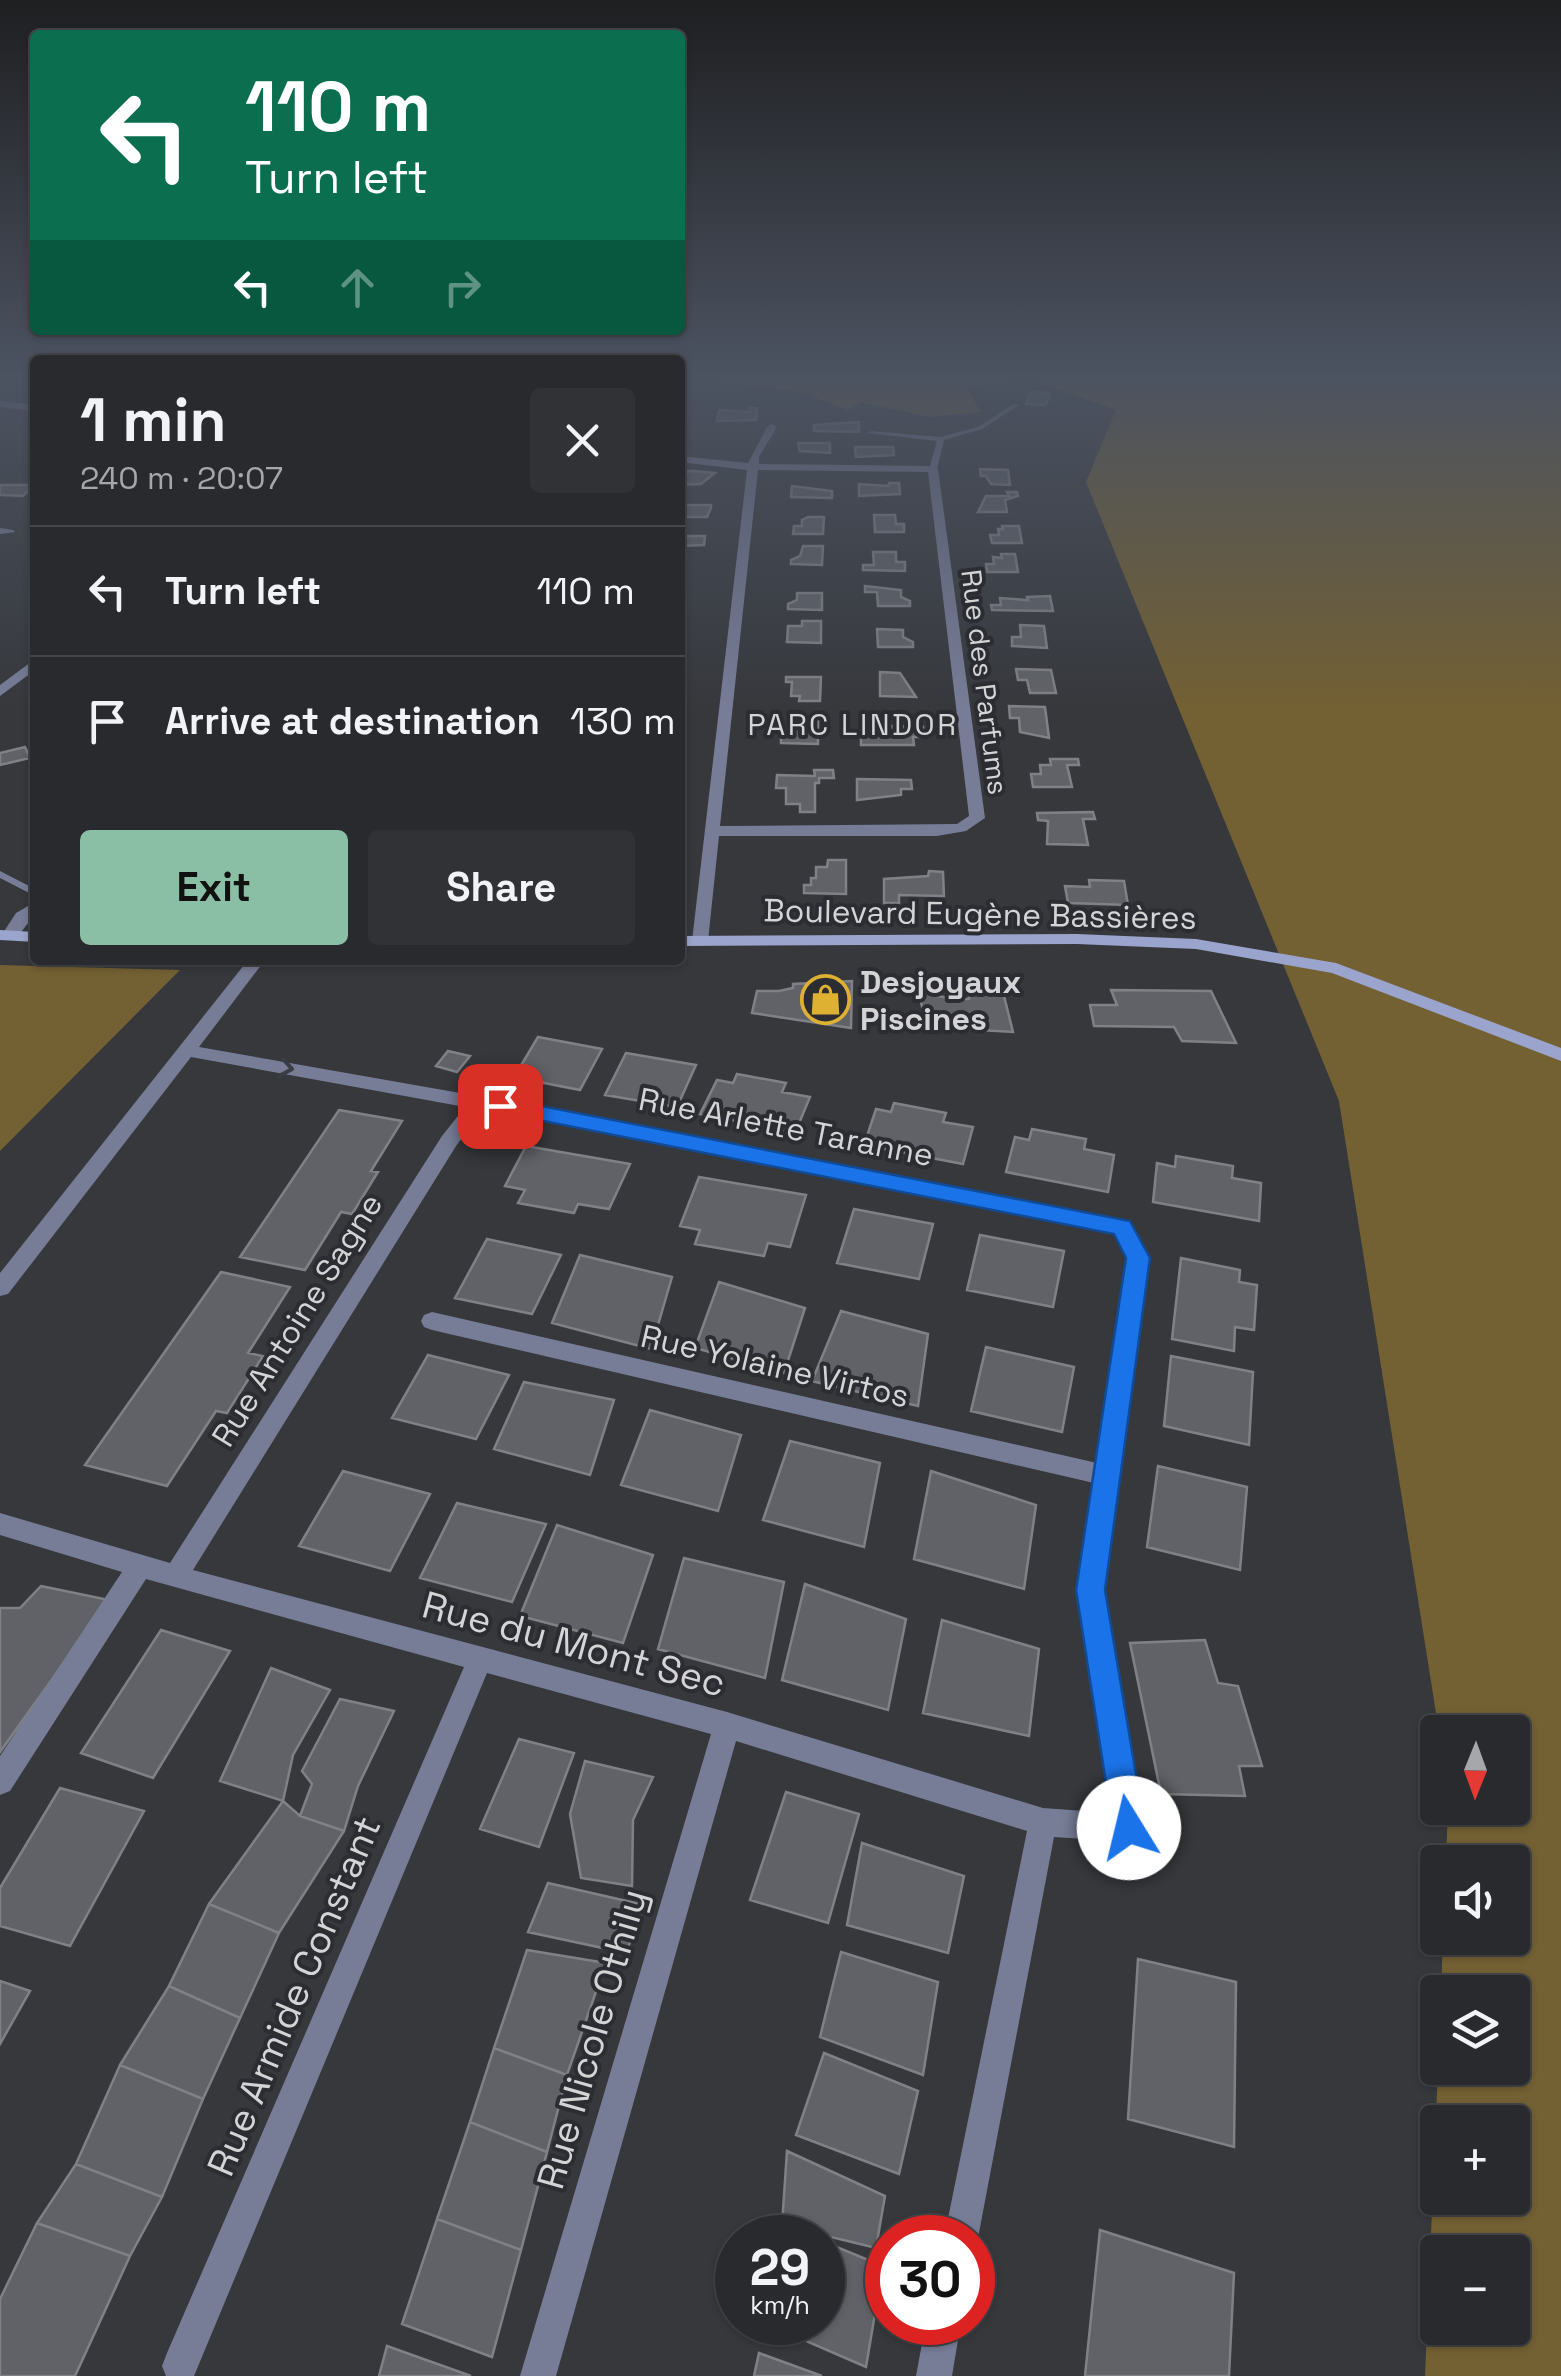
<!DOCTYPE html>
<html lang="en">
<head>
<meta charset="utf-8">
<style>
  :root { --surface:#282a2d; --page:#303235; --text:#f1f3f6; --muted:#a5a7aa; --line:#444649; --accent:#8abfa5 }
  body { margin:0; font-family:"Space Grotesk",sans-serif; background:var(--page); color:var(--text); height:100vh; display:flex; flex-direction:column; font-size:38px; white-space:nowrap }
  * { box-sizing:border-box; margin:0 }
  p { font-size:32px; color:var(--muted) }
  .icon { flex:none; width:55px; height:55px; fill:none; stroke:currentColor; stroke-width:2; stroke-linecap:round; stroke-linejoin:round }
  .map { position:relative; flex:1; overflow:hidden }
  .side { position:absolute; left:30px; top:355px; width:655px; height:610px; display:flex; flex-direction:column; background:var(--surface); border-radius:10px; box-shadow:0 2px 8px #0004,0 0 0 2px var(--line) }
  .side>* { flex:none }
  .guide { position:absolute; left:30px; top:30px; width:655px; height:305px; border-radius:10px; box-shadow:0 2px 8px #0004,0 0 0 2px var(--line); background:#0b6e4f; color:#fff; overflow:hidden }
  .needle { width:65px; rotate:181deg }
  .tools { position:absolute; left:1420px; top:1715px; display:grid; gap:20px }
  .tools a { display:grid; place-items:center; width:110px; height:110px; border-radius:10px; background:var(--surface); box-shadow:0 2px 8px #0004,0 0 0 2px var(--line); font-size:50px }
  .speed { position:absolute; left:715px; top:2215px; display:flex; gap:20px; font-size:50px; font-weight:700; text-align:center }
  .speed>* { display:grid; place-content:center; width:130px; height:130px; border-radius:50%; background:var(--surface); box-shadow:0 2px 8px #0004,0 0 0 2px var(--line); line-height:1 }
  .speed small { font-size:25px; font-weight:400 }
  .speed .limit { border:15px solid #d22; background:#fff; color:#111 }
  .pin { position:absolute; display:grid; place-items:center; width:85px; height:85px; color:#fff; margin:-42px; border-radius:20px; box-shadow:0 5px 15px #0006 }
  .me { position:absolute; width:110px; margin:-55px; rotate:351deg; stroke-linejoin:round; filter:drop-shadow(0 0 8px #0008) }
  .turn { display:flex; align-items:center; gap:35px; height:210px; padding:0 50px; font-size:45px }
  .turn .icon { width:130px; height:130px; stroke-width:2.5 }
  .turn b { display:block; font-size:70px; line-height:85px }
  .lanes { display:flex; align-items:center; height:95px; padding:0 50px; background:#0003; justify-content:center; gap:50px; direction:ltr }
  .lanes .off { opacity:.35 }
  .round { display:grid; place-items:center; flex:none; width:105px; height:105px; border-radius:10px; background:var(--page) }
  .summary { display:flex; align-items:center; justify-content:space-between; height:170px; padding:0 50px }
  h1 { font-size:60px; font-weight:700; line-height:75px }
  .primary-button { display:flex; gap:20px; margin-top:auto; padding:20px 50px }
  .primary-button a { flex:1; height:115px; border-radius:10px; background:var(--accent); color:#111; font-size:40px; font-weight:700; line-height:115px; text-align:center }
  .primary-button a+a { background:var(--page); color:var(--text) }
  ul { padding:0; list-style:none }
  li { display:flex; align-items:center; gap:30px; height:130px; padding:0 50px; border-top:2px solid var(--line) }
  li div { flex:1 }
  li b { display:block; font-size:38px }
  li em { font-style:normal }
  .map>svg:first-child { display:block }
  .green { fill:#736033; fill-rule:evenodd }
  .building { fill:#606267; stroke:#808186; stroke-width:2.5 }
  .lines { fill:none; stroke-linecap:round; stroke-linejoin:round }
  .lane { fill:#777d97; fill-rule:evenodd }
  .street { fill:#777d97; fill-rule:evenodd }
  .secondary { fill:#9ba4cc; fill-rule:evenodd }
  .oneway { stroke:#3b3d46 }
  .route { fill:#1a73e8; stroke:#114b97; stroke-width:2.5 }
  .labels { text-anchor:middle; stroke-width:8; stroke-linejoin:round; paint-order:stroke }
  .far-street-label { font-size:28px; fill:#d4d4d7; stroke:#2c2d32 }
  .far-neighbourhood-label { font-size:30px; letter-spacing:2.5px; fill:#d4d4d7; stroke:#2c2d32 }
  .street-label { font-size:32px; fill:#d4d4d7; stroke:#2c2d32 }
  .poi-label { font-size:32px; font-weight:bold; fill:#d4d4d7; stroke:#2c2d32; text-anchor:start }
  .near-street-label { font-size:38px; fill:#d4d4d7; stroke:#2c2d32 }
</style>
</head>
<body>
<div class="map">
<svg width="1561" height="2376" viewBox="0 0 1561 2376">
  <rect width="100%" height="100%" fill="#36383c"/>
  <path class="green" d="M680 375H1561V2376H1425L1438 2068H1512V1992H1441L1443 1938H1512V1862H1446L1448 1808H1512V1732H1439L1339 1101 1086 482 1116 410 1030 380 966 387 981 412 929 417 861 402 848 410 800 392 689 378 680 394ZM1438 2122H1512V2198H1438ZM1438 2252H1512V2328H1438Z
    M0 965 180 970 0 1151Z"/>
  <path class="building" d="M1031 392 1049 393 1050 397 1045 405 1026 404Z
    M750 408H757L756 420 717 421 719 410 750 412Z
    M859 422V432L814 431V425Z
    M798 443H830V453L800 451Z
    M855 447H893L894 455 856 457Z
    M980 469 1008 470 1010 485 991 484 986 476H981Z
    M688 471H694L715 473 701 484 680 485Z
    M889 483H899L900 494 859 496V484L889 486Z
    M0 485H34L23 496 0 495Z
    M792 486 832 491V498L791 497Z
    M1007 492H1017L1018 496 1005 500 1007 512H978L986 496H1009Z
    M680 505H711V508L707 517H680Z
    M874 515H895L896 524H904V532H875Z
    M808 517H824L823 534H793L794 526H802V520Z
    M1002 526H1019L1022 543H992L990 535H999L998 529H1003Z
    M680 536H705L704 545 680 546Z
    M803 546H823L822 565 791 564V560L800 556Z
    M873 552H896V562H905V571L863 570V565H874Z
    M1001 554H1015L1018 572H987L986 564H994L993 557 1002 558Z
    M865 586 901 590V597L910 601V606H878L877 592H865Z
    M797 593H822V610L788 609V604L797 600Z
    M1050 596 1053 611 992 610 991 605H1001L1000 598 1028 600 1027 597Z
    M802 621H821V643L787 642 788 626H802Z
    M1020 625 1044 626 1047 648 1012 646V637H1021Z
    M877 629 903 630V637L913 642V647H878Z
    M1016 669 1051 670 1056 693H1030L1027 680H1018Z
    M880 672 900 673 916 697 880 696Z
    M786 677H821L820 701H799L800 696H791L792 682H786Z
    M1009 706 1045 707 1049 738 1020 732 1019 718H1010Z
    M797 718H818V744L781 743V737H787Z
    M889 726 923 727 924 737H913L914 745H861V729L889 730Z
    M25 747 30 758 0 765V753Z
    M1050 759H1078L1079 765H1067L1072 787H1033L1031 774H1041L1040 765H1051Z
    M814 770H833L834 778H819V783H815V812H800V804H786V788H776L777 775 815 776Z
    M857 779 911 780 912 789H901V795L857 800Z
    M1093 812 1095 819H1083L1088 845 1047 844 1048 821 1038 820 1037 813Z
    M828 860H846V894L804 893V885H811V878H816V867H827Z
    M929 871 943 872 944 896 899 895V903H884V879L928 876Z
    M1089 880 1124 881 1128 905 1068 903 1065 886 1090 887Z
    M852 981 851 1028 752 1013 757 991H779L793 988V984Z
    M969 987 1002 988 1013 1032 927 1027 918 990H934V995L948 998 969 999Z
    M1111 990 1211 991 1236 1043 1182 1041 1174 1027 1094 1026 1090 1005H1117Z
    M538 1037 602 1049 580 1090 514 1077Z
    M448 1051 470 1056 457 1072 436 1066Z
    M626 1053 696 1065 677 1107 605 1095Z
    M737 1074 786 1083 782 1092 810 1097 795 1133 700 1114 717 1080 733 1083Z
    M894 1103 946 1113 943 1122 973 1127 963 1164 864 1145 876 1109 891 1112Z
    M339 1110 402 1121 371 1171 378 1172 352 1214 341 1212 305 1270 240 1257Z
    M1032 1129 1086 1139 1084 1149 1114 1155 1108 1192 1006 1172 1015 1137 1029 1140Z
    M526 1146 630 1164 609 1209 578 1204 574 1213 518 1203 525 1190 505 1186Z
    M1176 1156 1233 1166 1232 1178 1261 1183 1259 1221 1153 1202 1157 1163 1175 1167Z
    M699 1177 806 1195 790 1247 768 1243 764 1256 695 1244 700 1230 680 1226Z
    M854 1209 933 1224 919 1279 837 1263Z
    M980 1235 1064 1251 1053 1307 967 1290Z
    M487 1239 561 1255 532 1314 455 1298Z
    M580 1255 672 1277 651 1349 552 1323Z
    M1181 1258 1240 1270 1239 1282 1257 1285 1254 1330 1235 1327 1234 1351 1172 1339Z
    M221 1272 290 1287 248 1353 263 1356 227 1413 216 1411 167 1486 85 1465Z
    M719 1282 805 1308 784 1373 695 1348Z
    M841 1311 928 1334 918 1406 812 1381Z
    M986 1347 1074 1367 1062 1432 971 1411Z
    M428 1355 509 1375 476 1439 392 1418Z
    M1171 1356 1253 1372 1249 1445 1164 1426Z
    M524 1382 614 1400 590 1475 494 1449Z
    M650 1410 741 1435 718 1511 621 1485Z
    M790 1441 880 1463 864 1547 763 1520Z
    M1158 1466 1247 1487 1240 1570 1147 1547Z
    M343 1471 430 1494 390 1571 299 1546Z
    M931 1471 1036 1505 1024 1589 914 1559Z
    M457 1503 546 1524 512 1602 420 1578Z
    M557 1525 653 1555 623 1643 520 1616Z
    M684 1558 784 1582 765 1678 658 1649Z
    M805 1584 906 1619 888 1710 782 1680Z
    M41 1586 109 1600 0 1752V1608H20Z
    M942 1620 1039 1649 1029 1736 923 1713Z
    M161 1630 230 1651 153 1778 81 1753Z
    M1205 1640 1218 1683 1238 1686 1262 1766H1239L1245 1796 1161 1794 1130 1643Z
    M271 1668 330 1690 293 1755 283 1801 220 1781Z
    M340 1699 394 1711 358 1786 344 1831 300 1816 312 1784 302 1771Z
    M519 1739 574 1753 539 1847 480 1829Z
    M585 1761 653 1777 633 1820 632 1886 581 1878 570 1814Z
    M60 1788 144 1811 70 1946 0 1926V1888Z
    M786 1792 859 1814 828 1923 750 1900Z
    M283 1801 300 1816 344 1831 279 1933 209 1904Z
    M862 1843 964 1876 948 1953 847 1925Z
    M548 1883 644 1905 626 1953 528 1932Z
    M209 1904 279 1933 240 2018 169 1986Z
    M527 1950 606 1963 567 2075 494 2048Z
    M841 1952 938 1982 923 2075 820 2037Z
    M1138 1959 1236 1982 1234 2147 1128 2119Z
    M0 1981 30 1991 0 2044Z
    M169 1986 240 2018 203 2099 120 2065Z
    M494 2048 567 2075 547 2152 470 2122Z
    M824 2053 918 2091 899 2174 796 2135Z
    M120 2065 203 2099 162 2197 76 2164Z
    M470 2122 547 2152 521 2250 437 2219Z
    M787 2151 885 2196 876 2248 782 2225Z
    M76 2164 162 2197 130 2256 37 2223Z
    M437 2219 521 2250 492 2357 402 2324Z
    M37 2223 130 2256 75 2376H0V2299Z
    M782 2225 813 2238H778Z
    M1100 2230 1234 2273 1229 2376H1085Z
    M822 2241 883 2266 866 2367 762 2322H822Z
    M387 2346 471 2376H379Z
    M759 2353 822 2376H754Z"/>
  <g class="lines">
    <path class="lane" d="M1014 404 1019 405 982 429 944 440 937 469 933 471 929 469 937 441 868 433 871 431 941 437 978 427Z
      M0 871 35 889V896L0 878Z"/>
    <path class="street" d="M0 401 35 405V411L0 407Z
      M772 424 777 427 759 457V464L933 466 938 469 985 818 966 831 937 836H719L708 941 700 946 692 941 747 470 680 462V456L748 463 767 427ZM758 470 928 472 969 816 957 824 720 826Z
      M0 528 13 530 15 532 0 534Z
      M35 659V670L0 696V685Z
      M35 902V914L15 940H3L1 936 16 913Z
      M248 960H265L199 1047 614 1120 1129 1222 1148 1259 1103 1590 1143 1828 1139 1838 1129 1842 1054 1837 978 2238 973 2250 972 2238H944L1027 1831 736 1741 556 2376H520L711 1734 487 1673 194 2376H166L162 2366 167 2353 464 1667 146 1579 10 1791 0 1795V1756L122 1572 0 1535V1513L170 1563 442 1136 465 1107 191 1057 8 1294 0 1296V1273ZM483 1110 1115 1233 1128 1259 1097 1463 432 1312 424 1315 421 1321 424 1327 432 1330 1094 1483 1077 1590 1112 1813 1043 1808 727 1712 193 1570 456 1146Z
      M926 2322H961L952 2376H916Z"/>
    <path class="secondary" d="M0 930 35 932V942L0 940Z
      M1077 934 1196 939 1336 963 1561 1048V1061L1332 973 1196 949 1077 944 680 946V936Z"/>
  </g>
  <defs><path id="oneway-chevron" d="M-2-3.5L2.5 0L-2 3.5" fill="none" stroke-width="1.6" stroke-linecap="round" stroke-linejoin="round" transform="scale(2.5)"/></defs>
  <use class="oneway" href="#oneway-chevron" transform="translate(286 1068) rotate(10)"/>
  <linearGradient id="sky" x2="0" y2="1"><stop stop-color="#1e1f21"/><stop offset="0.53" stop-color="#4c5361"/><stop offset="1" stop-color="#4c5361" stop-opacity="0"/></linearGradient>
  <rect width="1561" height="708" fill="url(#sky)"/>
  <path class="route" d="M500 1098 1130 1221 1150 1258 1105 1590 1145 1828 1140 1839 1129 1844 1117 1839 1113 1828 1076 1590 1126 1258 1114 1234 493 1111 490 1106Z"/>
  <defs>
    <symbol id="shop-ring" viewBox="-11 -11 22 22"><circle r="9.5" fill="#2c2d32" stroke="#deb133" stroke-width="1.5"/><path d="M-5-2.5h2.3a2.7 3.5 0 0 1 5.4 0H5L5.5 6h-11ZM-1.5-2.5h3a1.5 2.3 0 0 0-3 0Z" fill="#deb133"/></symbol>
  </defs>
  <g fill-rule="evenodd">
    <use href="#shop-ring" x="798" y="972" width="55" height="55"/>
  </g>
  <g class="labels">
    <g class="far-street-label">
      <text transform="translate(985 682) rotate(83)" y="10">Rue des Parfums</text>
    </g>
    <g class="far-neighbourhood-label">
      <text x="853" y="735">PARC LINDOR</text>
    </g>
    <g class="street-label">
      <text transform="translate(980 914) rotate(1)" y="11">Boulevard Eugène Bassières</text>
      <text transform="translate(786 1127) rotate(11)" y="11">Rue Arlette Taranne</text>
      <text transform="translate(297 1320) rotate(-58)" y="11">Rue Antoine Sagne</text>
      <text transform="translate(775 1366) rotate(13)" y="11">Rue Yolaine Virtos</text>
    </g>
    <g class="poi-label">
      <text x="860" y="993">Desjoyaux<tspan x="860" dy="37">Piscines</tspan></text>
    </g>
    <g class="near-street-label">
      <text transform="translate(574 1644) rotate(15)" y="13">Rue du Mont Sec</text>
      <text transform="translate(294 1996) rotate(-67)" y="13">Rue Armide Constant</text>
      <text transform="translate(592 2039) rotate(-74)" y="13">Rue Nicole Othily</text>
    </g>
  </g>
</svg>
<div class="tools">
<a><svg class="needle" viewBox="-14 -14 28 28"><path d="M0-13l5 13h-10z" fill="#e53935"/><path d="M0 13l5-13h-10z" fill="#a5a7aa"/></svg></a>
<a><svg class="icon" aria-label="sound" viewBox="0 0 24 24"><path d="M4 9h4l5-4v14l-5-4H4zM17 9q2 3 0 6"/></svg></a>
<a><svg class="icon" aria-label="layers" viewBox="0 0 24 24"><path d="M12 4l9 5-9 5-9-5zM3 14l9 5 9-5"/></svg></a>
<a>+</a>
<a>−</a>
</div>
<div class="speed"><div>29<small>km/h</small></div><div class="limit">30</div></div>
<div class="pin" style="left:500px;top:1106px;background:#d93025"><svg class="icon" aria-label="arrive" viewBox="0 0 24 24"><path d="M6 21V4h12l-3 4 3 4H6"/></svg></div>
<svg class="me" style="left:1129px;top:1828px" viewBox="-20 -20 40 40"><circle r="19" fill="#fff"/><path d="M0-13L10 11 0 6-10 11z" fill="#1a73e8"/></svg>
<div class="guide">
<div class="turn"><svg class="icon" aria-label="left" viewBox="0 0 24 24"><path d="M17 20v-9H6M10 6l-5 5 5 5"/></svg><div><b>110 m</b>Turn left</div></div>
<div class="lanes"><svg class="icon" aria-label="left" viewBox="0 0 24 24"><path d="M17 20v-9H6M10 6l-5 5 5 5"/></svg><svg class="icon off" aria-label="ahead" viewBox="0 0 24 24"><path d="M12 20V5M6 11l6-6 6 6"/></svg><svg class="icon off" aria-label="right" viewBox="0 0 24 24"><path d="M7 20v-9h11M14 6l5 5-5 5"/></svg></div>
</div>
<section class="side">
<div class="summary"><div><h1>1 min</h1><p>240 m · 20:07</p></div><a class="round"><svg class="icon" aria-label="close" viewBox="0 0 24 24"><path d="M6 6l12 12M18 6L6 18"/></svg></a></div>
<ul>
<li><svg class="icon" aria-label="left" viewBox="0 0 24 24"><path d="M17 20v-9H6M10 6l-5 5 5 5"/></svg><div><b>Turn left</b></div><em>110 m</em></li>
<li><svg class="icon" aria-label="arrive" viewBox="0 0 24 24"><path d="M6 21V4h12l-3 4 3 4H6"/></svg><div><b>Arrive at destination</b></div><em>130 m</em></li>
</ul>
<div class="primary-button"><a>Exit</a><a>Share</a></div>
</section>
</div>
</body>
</html>
